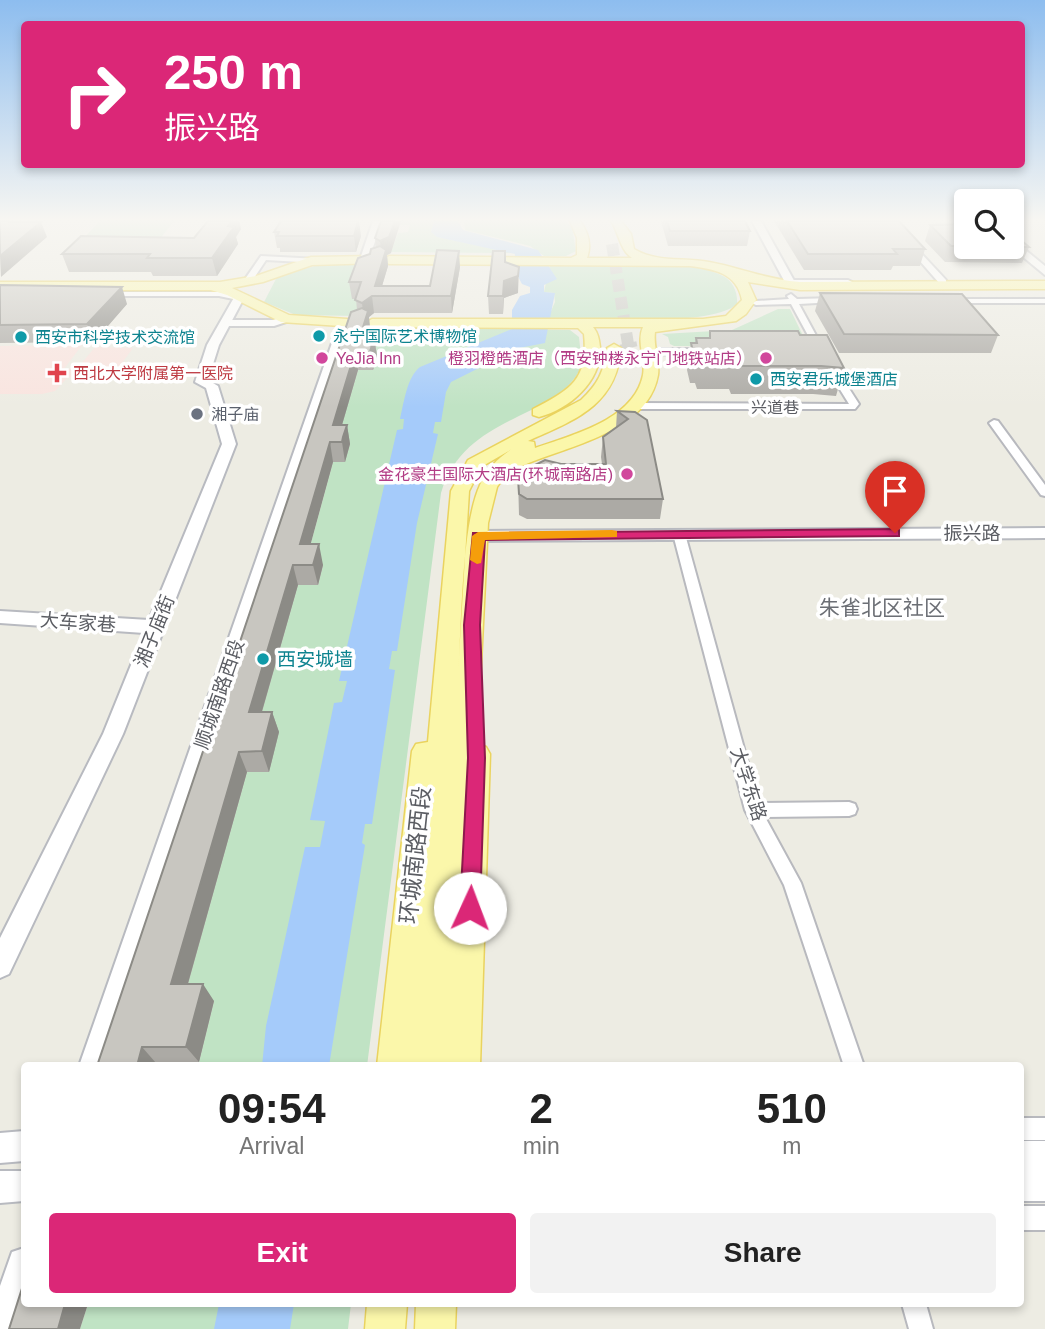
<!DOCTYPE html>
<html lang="en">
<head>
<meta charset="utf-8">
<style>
  :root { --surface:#fff; --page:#f2f2f2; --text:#222; --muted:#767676; --accent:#db2777 }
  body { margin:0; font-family:Arial,"Noto Sans SC",sans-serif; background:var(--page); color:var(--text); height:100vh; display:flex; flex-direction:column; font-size:26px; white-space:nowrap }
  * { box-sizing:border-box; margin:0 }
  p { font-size:23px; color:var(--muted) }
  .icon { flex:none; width:38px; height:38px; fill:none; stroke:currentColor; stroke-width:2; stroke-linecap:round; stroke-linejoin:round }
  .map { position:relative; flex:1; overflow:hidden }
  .panel { position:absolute; left:21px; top:1062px; width:1003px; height:245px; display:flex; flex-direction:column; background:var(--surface); border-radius:7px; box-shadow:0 4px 10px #0003 }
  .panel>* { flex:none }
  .hud { position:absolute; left:21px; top:21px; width:1004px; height:147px; border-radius:7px; box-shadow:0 4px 10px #0003; background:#db2777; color:#fff; overflow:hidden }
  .controls { position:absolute; left:954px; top:189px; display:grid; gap:14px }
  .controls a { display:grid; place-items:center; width:70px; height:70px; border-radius:7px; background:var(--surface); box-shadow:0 4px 10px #0003; font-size:35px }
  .pin { position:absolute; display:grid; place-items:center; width:60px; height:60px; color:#fff; margin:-72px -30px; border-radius:50% 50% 50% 0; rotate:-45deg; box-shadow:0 0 7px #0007 }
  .pin .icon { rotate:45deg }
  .me { position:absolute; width:77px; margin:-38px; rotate:2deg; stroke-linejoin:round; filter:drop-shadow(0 0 5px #0008) }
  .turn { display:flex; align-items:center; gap:24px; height:147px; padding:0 28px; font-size:32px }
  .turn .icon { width:91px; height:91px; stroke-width:2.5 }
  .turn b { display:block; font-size:49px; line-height:60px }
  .eta { display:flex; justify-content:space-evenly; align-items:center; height:119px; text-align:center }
  .eta b { font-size:42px; font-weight:800; line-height:49px }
  .action { display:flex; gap:14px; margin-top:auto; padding:14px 28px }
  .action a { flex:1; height:80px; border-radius:7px; background:var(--accent); color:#fff; font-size:28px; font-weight:800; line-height:80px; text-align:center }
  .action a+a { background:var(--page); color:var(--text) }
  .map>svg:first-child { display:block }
  .medical { fill:#f9e4df }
  .green { fill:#c0e3c4 }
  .water { fill:#a5cbfa }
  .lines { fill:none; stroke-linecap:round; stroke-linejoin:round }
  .primary-tunnel-far1 { stroke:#c8c8c3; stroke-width:12; stroke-dasharray:12 6; stroke-linecap:butt }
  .primary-tunnel { stroke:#c8c8c3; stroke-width:17; stroke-dasharray:17 8; stroke-linecap:butt }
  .street-casing { stroke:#b8b9be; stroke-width:4 }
  .secondary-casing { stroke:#b8bac0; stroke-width:4 }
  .primary-casing { stroke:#ead35f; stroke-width:3 }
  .street { fill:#fff; fill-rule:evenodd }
  .secondary { fill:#fff; fill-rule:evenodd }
  .primary { fill:#fbf7aa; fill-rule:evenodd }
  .wall { fill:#acaaa5 }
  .shaded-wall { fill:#8c8b86 }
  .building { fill:#c8c6c0; stroke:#8c8b86; stroke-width:2 }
  .route { fill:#db2777; stroke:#8e194d; stroke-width:2 }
  .slow { fill:#f59e0b }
  .culture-dot { fill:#0f9aa8; stroke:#fff; stroke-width:2.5 }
  .hotel-dot { fill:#d1479c; stroke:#fff; stroke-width:2.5 }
  .health-dot { fill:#e0444e; stroke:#fff; stroke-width:2.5 }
  .worship-dot { fill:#6b7280; stroke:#fff; stroke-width:2.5 }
  .labels { text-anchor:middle; stroke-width:7; stroke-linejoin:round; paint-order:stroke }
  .far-culture-label { font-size:16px; fill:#0d838f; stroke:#fff; text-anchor:start }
  .far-hotel-label { font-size:16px; fill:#b23c85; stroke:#fff; text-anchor:end }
  .far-health-label { font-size:16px; fill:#be3a42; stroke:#fff; text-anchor:start }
  .far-street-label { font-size:16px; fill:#5b5d63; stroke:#fff }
  .far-worship-label { font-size:16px; fill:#5b616d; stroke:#fff; text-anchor:start }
  .street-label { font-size:19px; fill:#5b5d63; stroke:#fff }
  .culture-label { font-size:19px; fill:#0d838f; stroke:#fff; text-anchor:start }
  .neighbourhood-label { font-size:21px; fill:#6c6f75; stroke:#fff }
  .near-street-label { font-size:23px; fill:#5b5d63; stroke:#fff }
</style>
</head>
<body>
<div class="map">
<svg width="1045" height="1329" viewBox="0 0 1045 1329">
  <rect width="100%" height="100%" fill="#edece3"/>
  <path class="medical" d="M82 345 64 369H77L95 347 133 348 111 378 68 377 55 391 42 394H0V346Z"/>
  <path class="green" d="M100 221H174L155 245 81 241Z
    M401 221H434L431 232 438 237 513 253 391 252 398 233 408 232 410 225H400Z
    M464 221H565L572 227 576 251 566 256H544L530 246 465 230Z
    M374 264 358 316 296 315 264 302 277 277 318 265Z
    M550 264C591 265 690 257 723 276 733 281 738 293 737 304 711 328 587 318 548 318L555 302 554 293 544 292Z
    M778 309H790L807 344 801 347 674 346 670 344 668 337 662 334 732 330Z
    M377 326 570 330 579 337 582 365C559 421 465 412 441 493L367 1066H156V1063L199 1062 214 1001H183L247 772H269L256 732 298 585H318L323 565H305L333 462 345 461 350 444H336L358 370H373L362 356 370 328Z
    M88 1304H351L348 1329H80Z"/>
  <path class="water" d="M434 221H458L463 230 538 250 557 279 544 285V292L555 293 545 343 519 348 451 382 446 392 441 422H435L433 433 438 434 417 523 397 651H392L389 669 395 670 372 824H365L362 843 365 845 329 1066H262L266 1026 305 847H320L325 821 310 820 334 703 342 702 347 681H339L397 430 403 429 404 419H400C404 402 407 377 420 367L512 329V310L520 296 530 293V287L522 284 514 269 515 254 437 237 431 232Z
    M219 1304H294L290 1329H214Z"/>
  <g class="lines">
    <path class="primary-tunnel-far1" d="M612 244 628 344"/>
    <path class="primary-tunnel" d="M628 343 629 348"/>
    <defs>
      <path id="street" d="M885 221H891L946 280V284H940Z
        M261 256 319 259 323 261 319 263 266 260 250 284H244L243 282Z
        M780 280H848L852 282 848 284H777L776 282Z
        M106 292H219L247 299 243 301 219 296H103L102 294Z
        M791 294 797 299 835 298 839 300 835 302 799 304 825 352 824 354 817 352 791 304 756 305 752 303 756 301 789 299 787 296Z
        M950 299H1045V303H947L946 301Z
        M286 316 289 317V321L274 326H224L220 323 224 320H273Z
        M650 349H708L712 352 708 355 647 354 646 352Z
        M831 364 834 365 859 404 855 409H634L629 406 634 403 849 404 826 367Z
        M994 420 998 421 1045 485V496L1041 495 989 423Z
        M679 530 685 534 759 803 849 802 855 804 857 809 855 814 849 816 765 817 801 883 864 1066H844L784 885 745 810 673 534Z
        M1020 1118H1045V1140H1020Z
        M1020 1206H1045V1230H1020Z
        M902 1304H926L933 1329H909Z"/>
      <path id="secondary" d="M373 221H383L368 260 359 262Z
        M752 221H761L797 286 796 288 787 286Z
        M1012 239 1045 266V275L1011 247Z
        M236 294 245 296 219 345 208 380 218 386 236 444 123 734 9 974 0 978V938L103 734 144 633 0 623V611L149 620 222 444 206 388 195 382 207 345Z
        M345 320 351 323 107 1066H79L339 323Z
        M1045 528V538L478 541 470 536 478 531Z
        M24 1131V1161L0 1163V1133Z
        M1020 1141H1045V1201H1020Z
        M0 1171H24V1201L0 1203Z
        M24 1248V1304H27L19 1329H0V1286L12 1252Z"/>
      <path id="primary" d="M570 221H580C588 232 592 244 587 258H632C620 250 619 233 611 221H621L631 234 634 249C657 263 683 257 709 262 741 268 765 279 800 282L1045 281V289L800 290 748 282 756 300 746 314 736 321 655 332C653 347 660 361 658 375 648 432 568 446 524 465H512L497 487 488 523 477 744 486 747 490 754 480 1066H377L412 751 416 744 428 742 451 491 468 460 581 400C598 384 604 372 607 348L614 344 621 348C617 405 575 420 528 441L534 442 535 448C572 435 634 420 643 375 646 359 636 342 643 327H593C598 333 599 339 600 347 602 381 570 409 539 417L533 415V409C570 390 589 379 584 334L578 328 372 327 365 323 372 319H703L726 316 742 300C737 273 714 269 690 266L389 264 383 260 389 256 571 258 577 255V238ZM512 449C498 458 487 469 480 485 461 527 462 623 458 673L469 491 481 467Z
        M375 256 381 260 379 263 312 265 263 282 232 288 289 315 361 320 363 323 356 327 281 322 227 295 211 290H0V282H220L256 276 311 257Z
        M367 1304H407L405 1329H365Z
        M416 1304H456L455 1329H415Z"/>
    </defs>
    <use href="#street" class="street-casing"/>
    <use href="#secondary" class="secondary-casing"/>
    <use href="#primary" class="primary-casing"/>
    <use href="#street" class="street"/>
    <use href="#secondary" class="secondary"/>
    <use href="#primary" class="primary"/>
  </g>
  <path class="wall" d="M208 221H239L241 229 236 237 238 244 217 276H153L151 272H69L62 254 194 238Z
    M381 221 391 253 387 255 388 266 382 286H430L460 267 452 313H374L369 317 370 329 368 337H374L377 356 373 370H358L342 425H347L350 444 345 462H333L310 544 323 565 318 585H298L262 712H272L279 732 269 772H247L188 984 214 1001 199 1062 156 1063 97 1066 357 310 356 299H352L349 282 370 254 376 248 375 238Z
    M661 221H745L750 231 747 246H668Z
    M774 221H899L925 249 920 266H893L891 270H804Z
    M966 224V247H1029L1022 263 945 262 925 241 930 225Z
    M274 232 361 236 356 252H280V248H277Z
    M505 251 506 262 518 293 504 298 503 314H489L488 296Z
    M0 285 127 304 94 342 0 343Z
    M820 293 998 335 991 353H839L815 311Z
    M710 331 800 335 844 368 836 396 813 394H731L729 389H697L695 383H690L687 370 691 343H695L696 338H709Z
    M617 411 635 412 663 499 660 519H527L519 515 518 478 530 473 561 464H602L601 457 603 437 616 428Z"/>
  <path class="shaded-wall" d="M10 221H35L14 237 8 222Z
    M232 221H239L241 229 236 237 238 244 217 276 212 258 228 226Z
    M359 221 361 236 356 252 354 236Z
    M395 221H401L391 253 387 255 388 266 379 296 375 286 382 258 380 241Z
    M41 222 47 237 1 277 0 256Z
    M459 251 460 267 452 313 451 296Z
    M519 267 518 293 504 298 503 314 504 281Z
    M122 287 127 304 94 342 87 324Z
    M372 296 374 313 369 317 370 329 364 352 360 337 364 320 362 303Z
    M374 337 377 356 373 370 370 352Z
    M355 352 358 370 337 442 333 425Z
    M347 425 350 444 345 462 342 442Z
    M330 442 333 462 305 565 300 544Z
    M319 544 323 565 318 585 313 565Z
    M293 565 298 585 256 732 249 712Z
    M272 712 279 732 269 772 262 751Z
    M239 752 247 772 183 1001 171 984Z
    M203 984 214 1001 199 1062 186 1047Z
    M142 1047 156 1063V1066H137Z
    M65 1304H88L80 1329H58Z"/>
  <path class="building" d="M0 221H10L8 222H41L0 256Z
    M208 221H232L228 226 234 227 212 258H147L150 254H62L81 236 194 238Z
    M281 221H358L354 236H277L279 232H274Z
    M381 221H395L389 237 380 241 375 238Z
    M667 221H745L750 231H670Z
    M787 221H899L925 249H893L897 254H808Z
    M966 224V246H951L930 225Z
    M1012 232 1029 247H1012Z
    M380 246 386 250 375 286H430L437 250 459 251 451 296H372L362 303 355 300 361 282H349L358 258 370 254 371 249Z
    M493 251H505V262L519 267 518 276 504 281 503 296H488Z
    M0 285 122 287 87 324 0 325Z
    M820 293 962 294 998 335 844 334Z
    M362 308 368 311 360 337H374L370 352H355L333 425H347L343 437 342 442H330L300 544H319L313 565H293L249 712H272L262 751 239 752 171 984H203L186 1047H142L137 1066H97L351 312Z
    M710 331H798L800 335H827L844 368 821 366H737L735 361H701L700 356H694L691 343H697L696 338H710Z
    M617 411 635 412 647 420 663 499H527L519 494 518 478 530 473 535 465 545 460 561 464H606L603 437 628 419Z
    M24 1282V1304H65L58 1329H9Z"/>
  <linearGradient id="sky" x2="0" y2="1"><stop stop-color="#8dbdef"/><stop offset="0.54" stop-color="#f7f6f2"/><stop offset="1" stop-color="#f7f6f2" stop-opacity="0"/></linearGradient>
  <rect width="1045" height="407" fill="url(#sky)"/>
  <path class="route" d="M895 529 899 530V536L485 540 480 625 485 758 480 908 477 915 470 918 463 915 460 908 468 758 464 625 473 533Z"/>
  <path class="slow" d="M612 530 617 531V537L485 540 481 563 477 564 470 560 472 536 478 532Z"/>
  <g class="culture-dot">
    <circle cx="319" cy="336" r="7"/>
    <circle cx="21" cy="337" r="7"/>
    <circle cx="756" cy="379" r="7"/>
    <circle cx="263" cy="659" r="7"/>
  </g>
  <g class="hotel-dot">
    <circle cx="322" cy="358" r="7"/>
    <circle cx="766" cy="358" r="7"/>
    <circle cx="627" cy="474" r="7"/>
  </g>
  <path class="health-dot" d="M53.5 362.5h7v7h7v7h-7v7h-7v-7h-7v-7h7z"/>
  <circle class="worship-dot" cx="197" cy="414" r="7"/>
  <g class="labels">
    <g class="far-culture-label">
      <text x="333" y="342">永宁国际艺术博物馆</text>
      <text x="35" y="343">西安市科学技术交流馆</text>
      <text x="770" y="385">西安君乐城堡酒店</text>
    </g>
    <g class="far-hotel-label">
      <text x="336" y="364" text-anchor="start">YeJia Inn</text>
      <text x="752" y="364">橙羽橙皓酒店（西安钟楼永宁门地铁站店）</text>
      <text x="613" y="480">金花豪生国际大酒店(环城南路店)</text>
    </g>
    <g class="far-health-label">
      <text x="73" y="379">西北大学附属第一医院</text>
    </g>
    <g class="far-street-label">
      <text x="775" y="413">兴道巷</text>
    </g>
    <g class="far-worship-label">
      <text x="211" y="420">湘子庙</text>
    </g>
    <g class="street-label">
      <text x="972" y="540">振兴路</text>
      <text transform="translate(78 622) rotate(4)" y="7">大车家巷</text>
      <text transform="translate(154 631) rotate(-68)" y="7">湘子庙街</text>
      <text transform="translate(219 694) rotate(-71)" y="7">顺城南路西段</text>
      <text transform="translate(749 784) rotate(72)" y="7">大学东路</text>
    </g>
    <g class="culture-label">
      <text x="277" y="666">西安城墙</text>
    </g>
    <g class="neighbourhood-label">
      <text x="882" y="615">朱雀北区社区</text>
    </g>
    <g class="near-street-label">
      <text transform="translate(415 855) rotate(-84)" y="8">环城南路西段</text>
    </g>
  </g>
</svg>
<div class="controls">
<a><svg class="icon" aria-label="search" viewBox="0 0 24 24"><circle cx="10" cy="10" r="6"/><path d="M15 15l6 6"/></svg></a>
</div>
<div class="pin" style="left:895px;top:533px;background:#d93025"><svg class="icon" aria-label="arrive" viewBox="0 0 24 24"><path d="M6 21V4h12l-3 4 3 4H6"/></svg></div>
<svg class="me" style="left:470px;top:908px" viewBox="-20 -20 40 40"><circle r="19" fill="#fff"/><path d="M0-13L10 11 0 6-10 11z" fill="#db2777"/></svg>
<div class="hud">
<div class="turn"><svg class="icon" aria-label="right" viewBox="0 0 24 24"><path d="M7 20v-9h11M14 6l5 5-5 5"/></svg><div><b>250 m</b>振兴路</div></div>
</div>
<section class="panel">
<div class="eta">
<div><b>09:54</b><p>Arrival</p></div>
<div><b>2</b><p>min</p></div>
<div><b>510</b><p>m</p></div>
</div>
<div class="action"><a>Exit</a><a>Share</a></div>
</section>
</div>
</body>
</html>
